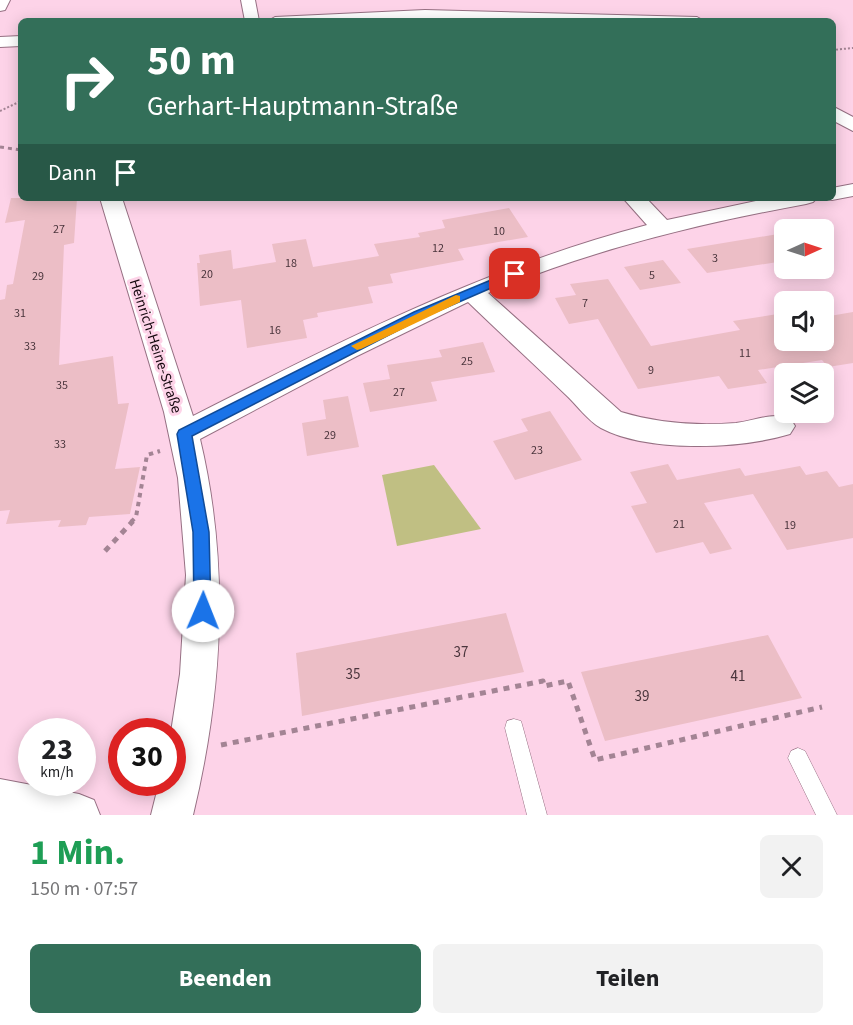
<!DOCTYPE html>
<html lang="de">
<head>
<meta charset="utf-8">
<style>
  :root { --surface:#fff; --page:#f2f2f2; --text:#202124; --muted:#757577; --accent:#336f59 }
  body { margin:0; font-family:"Source Sans 3",sans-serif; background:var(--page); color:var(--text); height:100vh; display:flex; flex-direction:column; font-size:22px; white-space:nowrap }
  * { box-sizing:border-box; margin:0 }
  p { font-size:20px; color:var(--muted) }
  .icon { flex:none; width:33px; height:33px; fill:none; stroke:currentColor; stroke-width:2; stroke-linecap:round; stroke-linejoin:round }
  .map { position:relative; height:815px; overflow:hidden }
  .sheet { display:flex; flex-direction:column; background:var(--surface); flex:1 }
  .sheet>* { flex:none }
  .hud { position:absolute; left:18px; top:18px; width:818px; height:183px; border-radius:9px; box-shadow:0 3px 15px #0003; background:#336f59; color:#fff; overflow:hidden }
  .needle { width:39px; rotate:87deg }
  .tools { position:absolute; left:774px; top:219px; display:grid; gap:12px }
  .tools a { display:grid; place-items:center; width:60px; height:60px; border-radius:9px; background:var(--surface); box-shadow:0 3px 15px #0003; font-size:30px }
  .speed { position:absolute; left:18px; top:718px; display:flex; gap:12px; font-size:30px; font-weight:700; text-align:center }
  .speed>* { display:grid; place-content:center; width:78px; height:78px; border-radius:50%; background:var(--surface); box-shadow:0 3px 15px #0003; line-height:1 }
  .speed small { font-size:15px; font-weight:400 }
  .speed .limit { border:9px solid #d22; background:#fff; color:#111 }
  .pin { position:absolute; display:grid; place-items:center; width:51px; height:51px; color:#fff; margin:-26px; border-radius:12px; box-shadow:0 3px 9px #0006 }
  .me { position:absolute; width:66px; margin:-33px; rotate:1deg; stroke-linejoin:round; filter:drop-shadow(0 0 4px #0008) }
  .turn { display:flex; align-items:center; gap:21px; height:126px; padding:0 30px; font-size:27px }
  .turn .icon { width:78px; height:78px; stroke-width:2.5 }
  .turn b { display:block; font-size:42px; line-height:51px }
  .then { display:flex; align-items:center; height:57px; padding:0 30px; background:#0003; gap:12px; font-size:22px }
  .round { display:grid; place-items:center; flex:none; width:63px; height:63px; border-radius:9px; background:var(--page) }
  .headline { display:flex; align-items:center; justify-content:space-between; height:102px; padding:0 30px }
  h1 { font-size:36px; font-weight:700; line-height:45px; color:#1e9e55 }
  .cta { display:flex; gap:12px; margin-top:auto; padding:12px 30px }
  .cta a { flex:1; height:69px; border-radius:9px; background:var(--accent); color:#fff; font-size:24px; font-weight:700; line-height:69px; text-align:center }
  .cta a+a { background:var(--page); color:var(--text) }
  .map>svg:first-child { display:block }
  .green { fill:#c0bf83 }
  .building { fill:#ecbec6 }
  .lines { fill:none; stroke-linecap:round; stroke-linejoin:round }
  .lane-casing { stroke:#967083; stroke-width:1 }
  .street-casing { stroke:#967083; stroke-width:2 }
  .path-far3 { stroke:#a38494; stroke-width:2; stroke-dasharray:2 2; stroke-linecap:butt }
  .path-far2 { stroke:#a38494; stroke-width:3; stroke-dasharray:4 4; stroke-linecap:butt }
  .path-far1 { stroke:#a38494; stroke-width:4; stroke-dasharray:4.5 4.5; stroke-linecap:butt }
  .path { stroke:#a38494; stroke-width:5; stroke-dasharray:6 6; stroke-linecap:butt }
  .lane { fill:#fff; fill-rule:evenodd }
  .street { fill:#fff; fill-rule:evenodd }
  .route { fill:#1a73e8; stroke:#114b97; stroke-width:1.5 }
  .slow { fill:#f59e0b }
  .labels { text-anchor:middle; stroke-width:6; stroke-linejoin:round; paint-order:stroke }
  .number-label { font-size:12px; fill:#4a353c }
  .street-label { font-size:15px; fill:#14070e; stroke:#fdd3e8 }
  .near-number-label { font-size:15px; fill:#4a353c }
</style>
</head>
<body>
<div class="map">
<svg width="853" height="815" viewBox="0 0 853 815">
  <rect width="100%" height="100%" fill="#fdd3e8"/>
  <path class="green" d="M434 465 481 529 397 546 382 475Z"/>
  <path class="building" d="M11 198H77L74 243 64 245 59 365 113 356 118 404 129 403 115 469 140 467 130 514 89 517 86 525 58 527 61 520 6 524 10 510 0 511V300L5 299 7 285 13 284 25 220 5 223Z
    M509 208 528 237 458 249 464 260 390 274 393 283 368 287 373 303 317 313 318 317 303 320 307 338 247 348 241 300 200 306 197 263H200L199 255 231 250 233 269 276 262 272 244 306 239 313 267 379 256 374 244 420 237 418 233 445 228 442 220Z
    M784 233V261L707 273 687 249Z
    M663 260 681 283 640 290 624 267Z
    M608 279 651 346 740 330 733 321 784 313V340H824V317L853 312V363L828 367 822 360 758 370 767 383 728 389 719 376 638 389 598 319 569 324 555 298 576 295 570 284Z
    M483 342 495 372 431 382 437 401 370 412 363 383 390 379 387 365 442 357 439 350Z
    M348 396 359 447 307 456 302 423 326 419 323 400Z
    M550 411 582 460 515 480 493 441 528 431 521 419Z
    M668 464 677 480 740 468 745 476 800 466 806 475 827 471 839 487 853 484V538L787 550 753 494 704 503 732 549 710 554 703 542 656 553 631 506 647 503 630 472Z
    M506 613 524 672 302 716 296 653Z
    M768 635 802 698 605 741 581 672Z"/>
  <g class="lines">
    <defs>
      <path id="lane" d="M514 719 521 721 523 728 547 815H527L505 728 507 721Z
        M798 748 805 751 837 815H816L788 758 791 751Z"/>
      <path id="street" d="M0 0H10L5 10 0 11Z
        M241 0H255L259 21H245Z
        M425 10 697 17 704 21 425 18 268 21 275 17Z
        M21 36V46L0 47V37Z
        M832 106 853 117V131L832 120Z
        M853 184V196L832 200 824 198H832V188Z
        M100 198H122L193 416C341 341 486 267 647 225L623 198H646L667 220 770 198H817L813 202 806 204C697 224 591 250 488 293L621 412C657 423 698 426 736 423 754 421 772 412 790 418L795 426 790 434C741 449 648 453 601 428 588 421 576 404 565 394 533 363 500 333 468 302L357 356 200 439C230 565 223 690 193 815H151L159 783H172L171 732 180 674 186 575 178 478 164 412Z
        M0 779 79 794 94 800 100 815H0Z"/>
    </defs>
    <use href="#lane" class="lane-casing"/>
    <use href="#street" class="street-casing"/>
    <path class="path-far3" d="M832 50 853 48
      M0 111 21 101"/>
    <path class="path-far2" d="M0 147 21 150"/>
    <path class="path-far1" d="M131 522 136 517 147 455 160 451"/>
    <path class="path" d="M105 551 133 521
      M221 745 543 681 544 686 568 681 595 760 822 707"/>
    <use href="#lane" class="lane"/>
    <use href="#street" class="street"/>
  </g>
  <path class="route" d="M515 270 521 274 519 276 422 318 192 436 209 532 211 611 209 617 203 619 197 617 194 611 193 532 177 434 179 430 414 312Z"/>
  <path class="slow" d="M456 295 460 296V302L361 349 357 350 351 346Z"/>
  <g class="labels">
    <g class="number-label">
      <text x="59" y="233">27</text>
      <text x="499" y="235">10</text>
      <text x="438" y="252">12</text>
      <text x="715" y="262">3</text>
      <text x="291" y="267">18</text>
      <text x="207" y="278">20</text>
      <text x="652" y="279">5</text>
      <text x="38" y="280">29</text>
      <text x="585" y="307">7</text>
      <text x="20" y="317">31</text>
      <text x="275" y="334">16</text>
      <text x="30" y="350">33</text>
      <text x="745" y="357">11</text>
      <text x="467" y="365">25</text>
      <text x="651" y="374">9</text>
      <text x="62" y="389">35</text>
      <text x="399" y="396">27</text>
      <text x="330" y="439">29</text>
      <text x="60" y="448">33</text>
      <text x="537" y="454">23</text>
      <text x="679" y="528">21</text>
      <text x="790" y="529">19</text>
    </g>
    <g class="street-label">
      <text transform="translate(156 346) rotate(72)" y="5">Heinrich-Heine-Straße</text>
    </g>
    <g class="near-number-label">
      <text x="461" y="657">37</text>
      <text x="353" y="679">35</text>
      <text x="738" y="681">41</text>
      <text x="642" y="701">39</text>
    </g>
  </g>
</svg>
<div class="tools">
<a><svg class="needle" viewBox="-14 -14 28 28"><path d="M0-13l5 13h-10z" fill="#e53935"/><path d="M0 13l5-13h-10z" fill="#757577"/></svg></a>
<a><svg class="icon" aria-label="sound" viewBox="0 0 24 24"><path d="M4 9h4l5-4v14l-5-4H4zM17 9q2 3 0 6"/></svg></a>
<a><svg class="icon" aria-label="layers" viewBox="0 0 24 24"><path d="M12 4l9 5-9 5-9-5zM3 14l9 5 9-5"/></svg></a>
</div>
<div class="speed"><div>23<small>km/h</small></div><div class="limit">30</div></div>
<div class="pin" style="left:515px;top:274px;background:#d93025"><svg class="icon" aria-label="arrive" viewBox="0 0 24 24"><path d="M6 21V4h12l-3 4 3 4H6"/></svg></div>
<svg class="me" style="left:203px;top:611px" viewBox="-20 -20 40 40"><circle r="19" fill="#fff"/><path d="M0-13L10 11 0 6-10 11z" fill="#1a73e8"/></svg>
<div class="hud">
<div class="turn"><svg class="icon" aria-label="right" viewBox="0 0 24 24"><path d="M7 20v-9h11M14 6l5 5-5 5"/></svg><div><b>50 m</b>Gerhart-Hauptmann-Straße</div></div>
<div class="then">Dann<svg class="icon" aria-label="arrive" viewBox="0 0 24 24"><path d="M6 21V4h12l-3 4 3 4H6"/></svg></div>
</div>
</div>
<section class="sheet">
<div class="headline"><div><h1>1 Min.</h1><p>150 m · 07:57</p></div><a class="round"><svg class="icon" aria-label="close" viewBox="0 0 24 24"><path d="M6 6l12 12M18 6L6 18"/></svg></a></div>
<div class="cta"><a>Beenden</a><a>Teilen</a></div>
</section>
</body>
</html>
